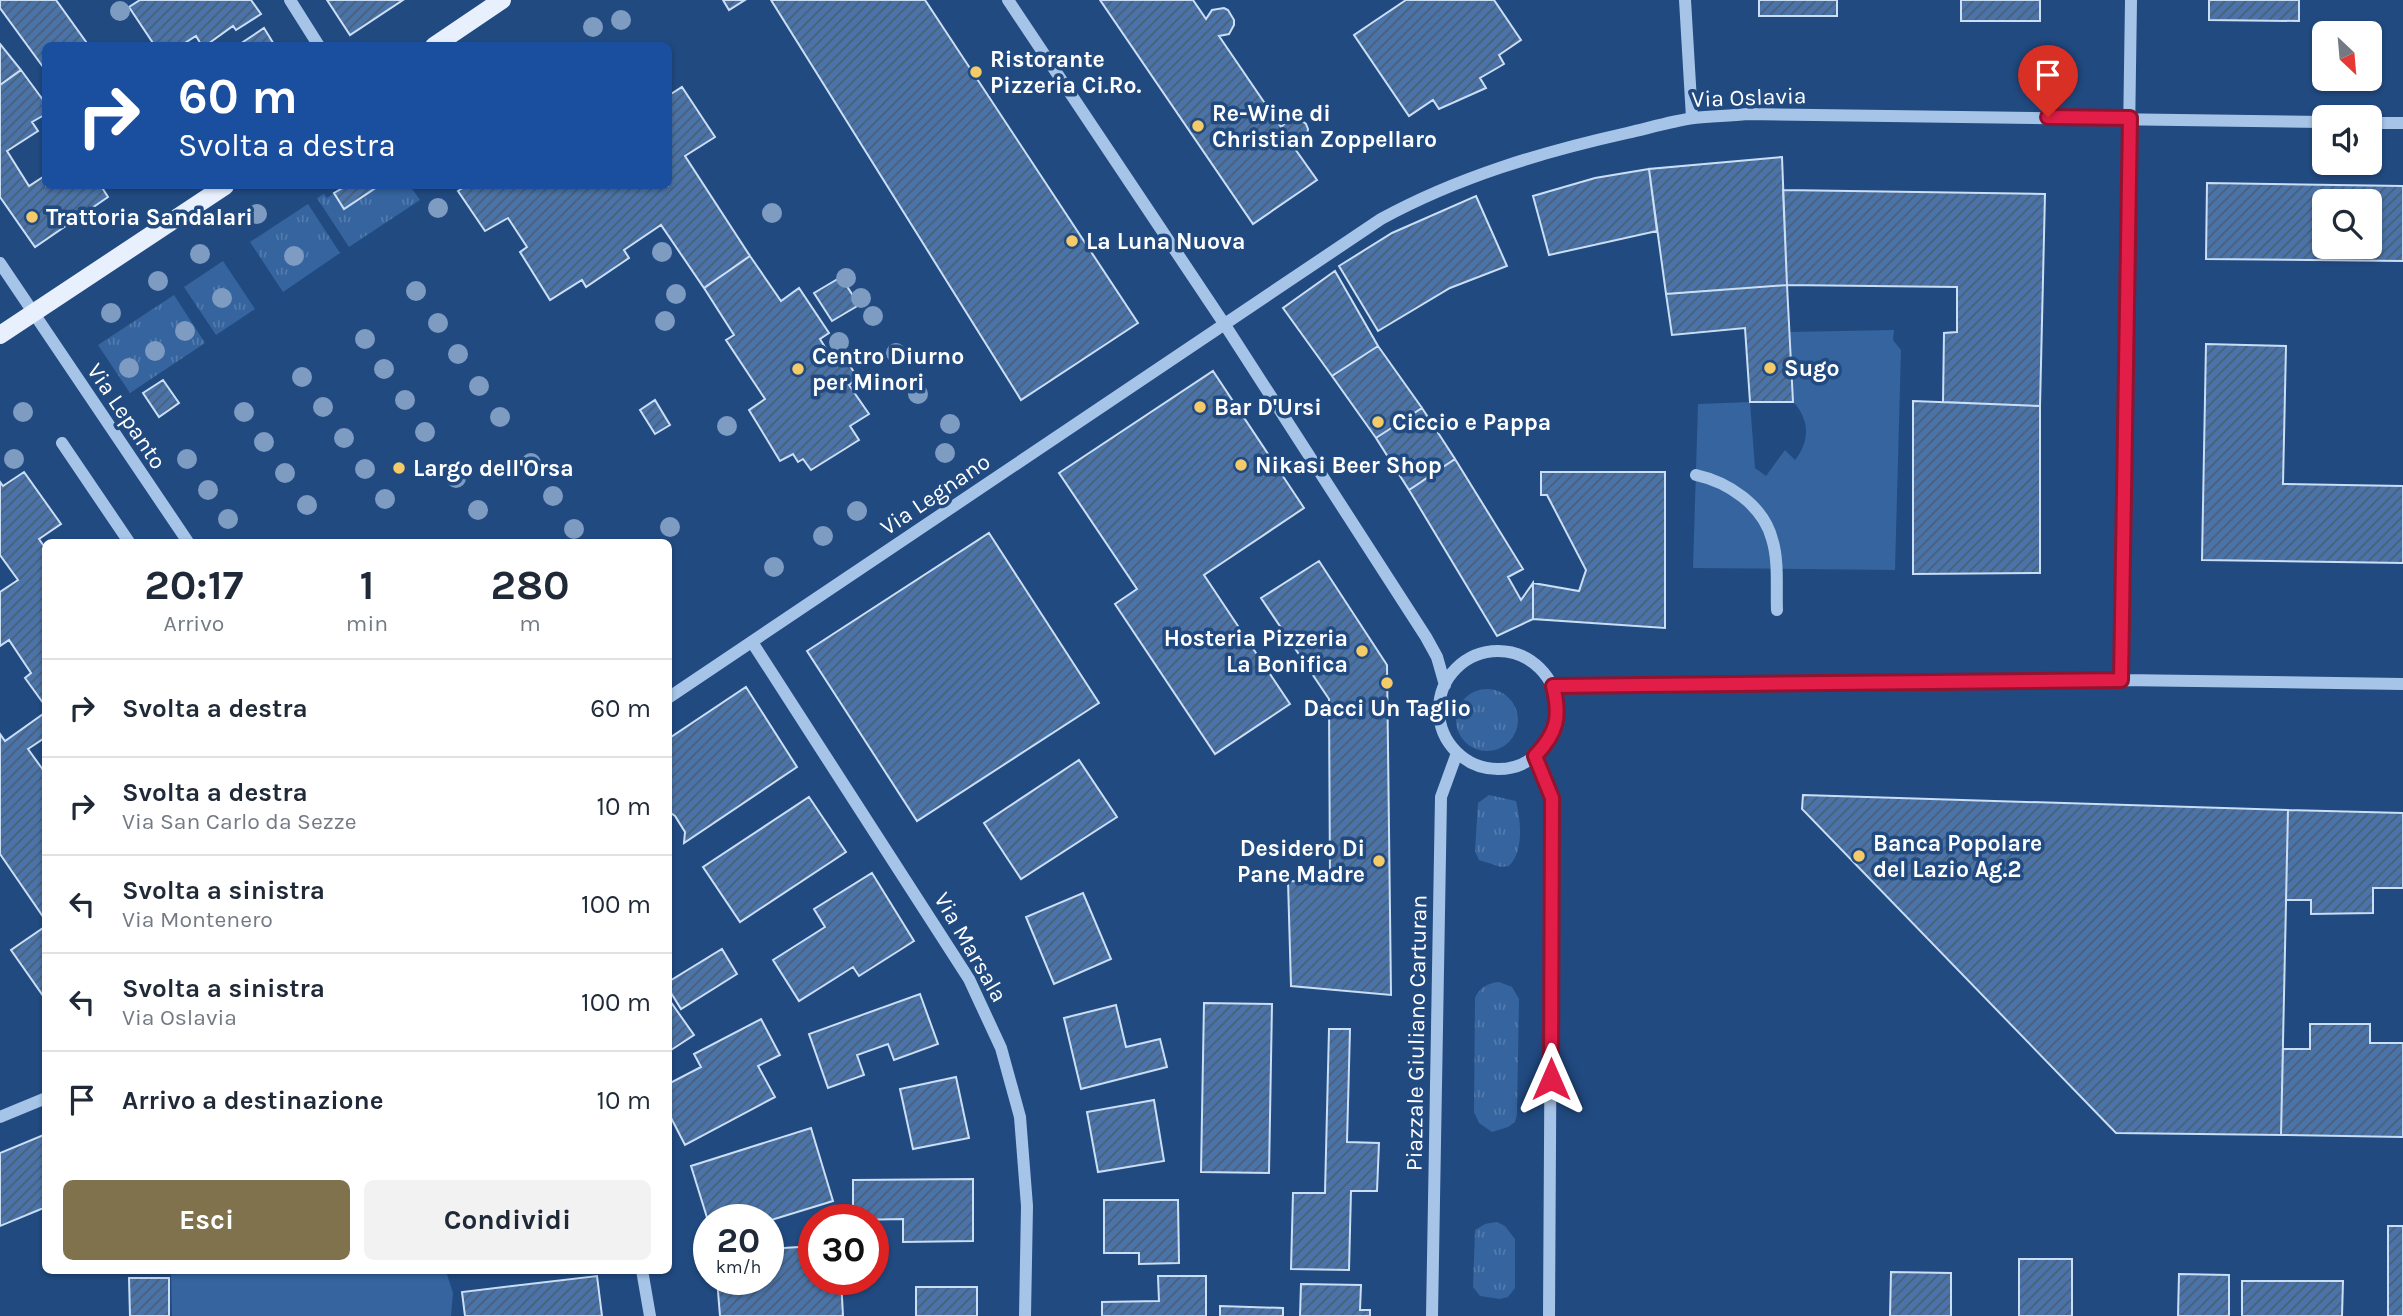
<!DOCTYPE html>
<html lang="it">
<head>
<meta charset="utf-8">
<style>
  :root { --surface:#fff; --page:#f2f2f3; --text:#1f2937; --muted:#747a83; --line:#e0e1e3; --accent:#7f724d }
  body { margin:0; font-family:Karla,sans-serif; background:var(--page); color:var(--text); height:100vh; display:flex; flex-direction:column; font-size:26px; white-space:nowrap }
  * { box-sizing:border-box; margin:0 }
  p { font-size:23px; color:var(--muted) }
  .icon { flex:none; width:38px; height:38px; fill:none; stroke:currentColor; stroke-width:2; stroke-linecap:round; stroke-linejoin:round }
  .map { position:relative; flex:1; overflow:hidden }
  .sheet { position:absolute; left:42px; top:539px; width:630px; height:735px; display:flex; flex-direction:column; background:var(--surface); border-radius:10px; box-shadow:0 2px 5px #0004 }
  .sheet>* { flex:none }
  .banner { position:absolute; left:42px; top:42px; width:630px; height:147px; border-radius:10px; box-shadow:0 2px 5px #0004; background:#1a4fa0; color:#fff; overflow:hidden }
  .needle { width:46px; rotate:154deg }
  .controls { position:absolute; left:2312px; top:21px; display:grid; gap:14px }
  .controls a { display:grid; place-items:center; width:70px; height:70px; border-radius:10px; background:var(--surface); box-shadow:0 2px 5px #0004; font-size:35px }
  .speed { position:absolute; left:693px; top:1204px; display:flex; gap:14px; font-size:35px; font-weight:700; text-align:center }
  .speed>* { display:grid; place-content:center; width:91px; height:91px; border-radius:50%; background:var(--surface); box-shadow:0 2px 5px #0004; line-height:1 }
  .speed small { font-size:18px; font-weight:400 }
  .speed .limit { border:10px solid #d22; background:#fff; color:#111 }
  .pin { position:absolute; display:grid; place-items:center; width:60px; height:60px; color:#fff; margin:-72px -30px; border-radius:50% 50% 50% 0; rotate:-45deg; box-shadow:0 0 7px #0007 }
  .pin .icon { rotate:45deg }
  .me { position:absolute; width:77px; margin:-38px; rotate:0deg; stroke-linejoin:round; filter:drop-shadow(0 0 5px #0008) }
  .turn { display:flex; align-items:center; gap:24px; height:147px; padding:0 21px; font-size:32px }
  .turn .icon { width:91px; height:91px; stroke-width:2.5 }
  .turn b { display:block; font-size:49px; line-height:60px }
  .eta { display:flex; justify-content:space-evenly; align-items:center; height:119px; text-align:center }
  .eta b { font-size:42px; font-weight:700; line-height:49px }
  .button { display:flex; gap:14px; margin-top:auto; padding:14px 21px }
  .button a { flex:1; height:80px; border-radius:10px; background:var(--accent); color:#fff; font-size:28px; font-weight:700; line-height:80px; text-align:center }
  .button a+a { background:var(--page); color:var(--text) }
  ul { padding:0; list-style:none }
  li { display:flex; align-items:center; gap:21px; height:98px; padding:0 21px; border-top:2px solid var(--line) }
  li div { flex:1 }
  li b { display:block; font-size:26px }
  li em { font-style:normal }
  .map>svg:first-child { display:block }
  .grass { fill:url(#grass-tufts) }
  .park { fill:#35649e }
  .building { fill:url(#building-hatch); stroke:#cadef6; stroke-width:2; fill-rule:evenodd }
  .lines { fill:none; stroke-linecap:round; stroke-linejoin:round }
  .minor { stroke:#a6c4e7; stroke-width:12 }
  .major { stroke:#e8f0fd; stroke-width:18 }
  .tree { fill:#7e9bc1 }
  .route-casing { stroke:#92132f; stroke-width:18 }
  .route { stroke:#e11d48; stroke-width:12 }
  .poi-dot { fill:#f4cb68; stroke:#214a80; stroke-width:2.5 }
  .labels { text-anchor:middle; stroke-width:7; stroke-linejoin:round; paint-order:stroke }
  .poi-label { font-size:23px; font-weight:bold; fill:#fff; stroke:#214a80; text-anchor:start }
  .street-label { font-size:23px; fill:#fff; stroke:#214a80 }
</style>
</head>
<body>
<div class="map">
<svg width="2403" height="1316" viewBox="0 0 2403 1316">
  <defs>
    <pattern id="grass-tufts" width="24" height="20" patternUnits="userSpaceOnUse" patternTransform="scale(1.75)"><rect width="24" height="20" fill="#35649e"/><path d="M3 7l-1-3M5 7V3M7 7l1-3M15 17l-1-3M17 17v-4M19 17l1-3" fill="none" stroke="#537bad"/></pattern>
    <pattern id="building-hatch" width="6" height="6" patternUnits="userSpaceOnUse" patternTransform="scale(1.75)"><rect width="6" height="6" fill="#4a74a9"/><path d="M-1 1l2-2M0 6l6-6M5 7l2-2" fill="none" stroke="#4b5e76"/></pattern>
  </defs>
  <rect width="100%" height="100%" fill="#214a80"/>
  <path class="grass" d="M371 186H410L420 200 349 247 317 198 324 194 327 198 334 193 345 208 374 190Z
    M308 204 340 253 283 292 250 242Z
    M223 261 255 309 216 335 184 287Z
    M174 295 205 343 130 393 98 345Z
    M1456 720a31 31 0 1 1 62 0a31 31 0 1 1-62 0Z
    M1489 795 1516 801C1521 821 1524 851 1509 866L1501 867 1479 860 1475 851 1478 803Z
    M1499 982 1512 987 1519 999 1517 1114 1515 1122 1508 1127 1492 1132 1479 1123 1474 1112 1475 998C1479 988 1488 983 1499 982Z
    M1497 1222 1505 1226 1515 1239V1288L1508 1297 1500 1299 1480 1296 1473 1287 1475 1230 1485 1224Z"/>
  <path class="park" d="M1894 330 1893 340 1901 350 1895 570 1693 568 1698 404 1750 402 1755 468 1766 476 1785 450 1795 460C1810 442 1810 419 1793 402L1790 332Z
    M171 1271H446L453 1293 451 1316H172Z"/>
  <path class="building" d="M0 0H56L89 46H46V71L0 8Z
    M140 0H251L261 14 236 30 233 26 205 46H202L196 36 180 46H155L129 7Z
    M327 0H403L350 35Z
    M723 0H745L729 10Z
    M771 0H925L1138 323 1021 400Z
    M1100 0H1193L1206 19 1212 10 1224 8 1228 10 1234 20V25L1229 34 1219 36 1281 127 1291 118H1298L1306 124 1308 129 1306 141 1297 146H1293L1317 180 1253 224Z
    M1406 0H1494L1521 40 1499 55 1504 64 1480 78 1486 88 1439 109 1433 100 1409 116 1354 35Z
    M1759 0H1837V16H1759Z
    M1961 0H2040V21H1961Z
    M2209 0H2299V21L2209 20Z
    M264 28 275 46H237Z
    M0 44 21 70 0 85Z
    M21 70 46 104V114L32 122 38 131 7 151 29 186 46 175V186H101L108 197 35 247 0 197V85Z
    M682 87 715 137 685 156 750 256 704 288 661 225 624 250 629 258 586 287 582 280 550 300 520 252 527 247 508 218 485 231 458 191 466 186H668V96Z
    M1782 157 1787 285 1666 294 1649 169Z
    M1649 169 1657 231 1549 255 1533 196 1595 178Z
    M2207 183 2403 186V261L2206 259ZM2324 201H2370V247H2324Z
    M346 186H371L374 189 344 209 334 193Z
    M1783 190 2045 194 2040 406 1943 402 1944 333 1957 332V287L1787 285Z
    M1476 196 1507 266 1450 288 1378 331 1339 266 1392 233Z
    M750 256 781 301 799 288 829 333 820 339 833 360 842 354 858 378 849 385 869 414 850 426 859 440 811 470 803 459 798 462 793 454 780 461 749 410 765 399 726 340 734 335 704 288Z
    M1335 271 1378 346 1332 376 1283 308Z
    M841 277 859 305 832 321 814 293Z
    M1787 285 1793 402H1750L1745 328 1672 335 1666 294Z
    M2206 344 2286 346 2283 484 2403 486V563L2202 560Z
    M1378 346 1422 408 1376 438 1332 376Z
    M1213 371 1304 508 1204 575 1290 704 1215 754 1115 604 1137 589 1059 473Z
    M163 380 179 403 159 417 143 393Z
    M655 400 670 425 655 434 640 410Z
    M1913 401 2040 406V573L1913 574Z
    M1422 408 1455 459 1409 490 1376 438Z
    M1455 459 1523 569 1508 577 1521 600 1533 583V619L1497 636 1409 490Z
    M24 472 61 524 39 539 46 549V707L25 678 31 673 9 640 0 646V592L18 580 0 555V482L3 486Z
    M1541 472H1665V628L1533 619V583L1579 591 1586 570 1547 495H1541Z
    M989 533 1099 703 917 821 807 651Z
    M1319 561 1387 665 1391 995 1291 986 1288 881 1330 882 1329 699 1261 598Z
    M746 687 797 767 684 843 685 832 675 816 668 811V739Z
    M46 712V737L28 749 46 774V786L44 787 46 790V921L0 854V734L5 741Z
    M1079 760 1117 817 1021 879 984 823Z
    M1803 795 2288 810 2281 1135 2116 1133 1802 809Z
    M809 797 846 852 740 922 703 867Z
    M2288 810 2403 813V888H2373V913L2311 914V900H2286Z
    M872 873 914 941 859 976 853 967 799 1001 773 960 825 927 814 909Z
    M1083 893 1111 959 1054 984 1026 917Z
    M46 926V1000L11 950Z
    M722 949 737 974 681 1009 668 988V982Z
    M920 994 938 1044 894 1060 888 1044 857 1055 864 1075 828 1088 809 1034Z
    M668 998 694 1035 668 1052Z
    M1204 1003 1272 1004 1269 1173 1201 1172Z
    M1116 1005 1126 1047 1160 1039 1167 1067 1081 1089 1064 1018Z
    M761 1019 780 1055 758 1066 775 1097 685 1145 668 1112V1084L701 1067 694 1054Z
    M2310 1024H2370V1043H2403V1137L2281 1135 2283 1049H2310Z
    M1329 1029H1350L1347 1142 1379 1143 1377 1191H1351L1349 1270 1291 1269 1293 1193H1325Z
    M956 1077 969 1138 913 1149 900 1089Z
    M1154 1100 1164 1161 1098 1172 1087 1112Z
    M811 1128 833 1201 768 1221 709 1220V1224L691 1166Z
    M46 1134V1207L0 1226V1153Z
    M973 1179V1241L903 1242V1219L853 1220V1180Z
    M1104 1200H1178L1179 1263 1139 1264V1253H1104Z
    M2388 1226H2403V1316H2388Z
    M814 1246V1279H841L843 1316H720L717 1279H768V1249Z
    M2019 1259H2072V1316H2019Z
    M1891 1272 1951 1273V1316H1890Z
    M2179 1274 2229 1275V1316H2178Z
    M597 1276 602 1316H465L462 1292Z
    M1158 1276H1206V1316H1102V1302L1159 1301Z
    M129 1278H169V1316H130Z
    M2242 1281H2343L2342 1316H2242Z
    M1301 1284 1361 1285 1360 1310H1370V1316H1300Z
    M916 1287H977V1316H916Z
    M1220 1306 1283 1308V1316H1220Z"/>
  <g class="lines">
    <path class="minor" d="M290 0 319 46
      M1008 0 1225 325 1426 637 1437 657 1445 685
      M1685 0 1692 118
      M2370 123H2403
      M0 263 188 542
      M62 443 129 542
      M1696 475C1728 482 1763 505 1772 539 1779 561 1776 587 1777 610
      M752 642 969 979 1001 1048 1020 1117 1027 1206 1025 1316
      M1439 710a59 59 0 1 1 118 0a59 59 0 1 1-118 0Z
      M2121 680 2131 0
      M1553 686 2121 680 2403 684
      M668 698 1381 219C1458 177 1542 152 1627 133 1649 128 1672 121 1694 118 1712 116 1730 116 1747 114L2324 122
      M1535 756 1552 798 1549 1316
      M0 1117 46 1098
      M642 1270 650 1316
      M1432 1316 1441 797 1457 753"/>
    <path class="major" d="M434 46 502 0
      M0 335 225 186"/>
  </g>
  <g class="tree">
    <circle cx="120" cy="11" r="10"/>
    <circle cx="621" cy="20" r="10"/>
    <circle cx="593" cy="27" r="10"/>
    <circle cx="438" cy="208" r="10"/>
    <circle cx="772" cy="213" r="10"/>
    <circle cx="257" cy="214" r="10"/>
    <circle cx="662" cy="252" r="10"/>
    <circle cx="200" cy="254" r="10"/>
    <circle cx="294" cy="256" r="10"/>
    <circle cx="846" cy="278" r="10"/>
    <circle cx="158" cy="281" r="10"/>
    <circle cx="416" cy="291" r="10"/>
    <circle cx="676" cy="294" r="10"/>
    <circle cx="222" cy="298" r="10"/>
    <circle cx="861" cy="298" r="10"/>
    <circle cx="111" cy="313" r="10"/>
    <circle cx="873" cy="316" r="10"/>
    <circle cx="665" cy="321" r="10"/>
    <circle cx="438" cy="323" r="10"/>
    <circle cx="185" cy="331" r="10"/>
    <circle cx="365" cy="339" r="10"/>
    <circle cx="839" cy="342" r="10"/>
    <circle cx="155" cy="351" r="10"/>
    <circle cx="896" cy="353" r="10"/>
    <circle cx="458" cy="354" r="10"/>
    <circle cx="129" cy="368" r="10"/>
    <circle cx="384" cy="369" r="10"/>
    <circle cx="302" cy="377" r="10"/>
    <circle cx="479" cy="386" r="10"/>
    <circle cx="918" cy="394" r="10"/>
    <circle cx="405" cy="400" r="10"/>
    <circle cx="323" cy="407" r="10"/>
    <circle cx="23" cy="412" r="10"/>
    <circle cx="244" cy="412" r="10"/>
    <circle cx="500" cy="417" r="10"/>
    <circle cx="950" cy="424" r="10"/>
    <circle cx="727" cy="426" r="10"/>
    <circle cx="425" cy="432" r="10"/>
    <circle cx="344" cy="438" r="10"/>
    <circle cx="264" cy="442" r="10"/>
    <circle cx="945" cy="453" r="10"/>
    <circle cx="14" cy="459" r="10"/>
    <circle cx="187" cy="459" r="10"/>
    <circle cx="531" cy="463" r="10"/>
    <circle cx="365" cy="469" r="10"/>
    <circle cx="285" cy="473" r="10"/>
    <circle cx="456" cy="478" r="10"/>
    <circle cx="208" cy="490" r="10"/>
    <circle cx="553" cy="496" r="10"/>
    <circle cx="385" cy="499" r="10"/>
    <circle cx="307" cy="505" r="10"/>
    <circle cx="478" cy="510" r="10"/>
    <circle cx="857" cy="511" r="10"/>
    <circle cx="228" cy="519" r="10"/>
    <circle cx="670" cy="527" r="10"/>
    <circle cx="574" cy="529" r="10"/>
    <circle cx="823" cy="536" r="10"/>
    <circle cx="774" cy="567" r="10"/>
  </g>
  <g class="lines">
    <defs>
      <path id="route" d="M1551 1079 1552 798 1535 756C1557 733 1561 717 1553 686L2121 680 2130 118 2048 117"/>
    </defs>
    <use href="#route" class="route-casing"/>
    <use href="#route" class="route"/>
  </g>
  <g class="poi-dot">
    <circle cx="976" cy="72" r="7"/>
    <circle cx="1198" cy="126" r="7"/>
    <circle cx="32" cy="217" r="7"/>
    <circle cx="1072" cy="241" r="7"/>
    <circle cx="1770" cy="368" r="7"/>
    <circle cx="798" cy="369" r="7"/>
    <circle cx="1200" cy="407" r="7"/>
    <circle cx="1378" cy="422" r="7"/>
    <circle cx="1241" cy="465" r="7"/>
    <circle cx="399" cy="468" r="7"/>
    <circle cx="1362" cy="651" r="7"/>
    <circle cx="1387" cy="683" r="7"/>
    <circle cx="1859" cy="856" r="7"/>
    <circle cx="1379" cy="861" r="7"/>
  </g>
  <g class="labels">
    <g class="poi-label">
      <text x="990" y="67">Ristorante<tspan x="990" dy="26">Pizzeria Ci.Ro.</tspan></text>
      <text x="1212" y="121">Re-Wine di<tspan x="1212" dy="26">Christian Zoppellaro</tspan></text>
      <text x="46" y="225">Trattoria Sandalari</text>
      <text x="1086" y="249">La Luna Nuova</text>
      <text x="812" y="364">Centro Diurno<tspan x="812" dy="26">per Minori</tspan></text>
      <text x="1784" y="376">Sugo</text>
      <text x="1214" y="415">Bar D'Ursi</text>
      <text x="1392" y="430">Ciccio e Pappa</text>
      <text x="1255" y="473">Nikasi Beer Shop</text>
      <text x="413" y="476">Largo dell'Orsa</text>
      <text x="1348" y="646" text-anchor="end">Hosteria Pizzeria<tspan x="1348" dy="26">La Bonifica</tspan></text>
      <text x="1387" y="716" text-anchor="middle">Dacci Un Taglio</text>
      <text x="1873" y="851">Banca Popolare<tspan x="1873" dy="26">del Lazio Ag.2</tspan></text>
      <text x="1365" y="856" text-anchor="end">Desidero Di<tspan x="1365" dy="26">Pane Madre</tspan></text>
    </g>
    <g class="street-label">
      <text transform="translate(1749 97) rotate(-2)" y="8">Via Oslavia</text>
      <text transform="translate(127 416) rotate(56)" y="8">Via Lepanto</text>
      <text transform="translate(935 494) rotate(-34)" y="8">Via Legnano</text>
      <text transform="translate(971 947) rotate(60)" y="8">Via Marsala</text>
      <text transform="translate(1416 1033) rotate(-89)" y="8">Piazzale Giuliano Carturan</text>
    </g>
  </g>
</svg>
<div class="controls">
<a><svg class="needle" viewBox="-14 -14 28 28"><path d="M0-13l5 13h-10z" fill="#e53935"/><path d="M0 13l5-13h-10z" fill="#747a83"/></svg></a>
<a><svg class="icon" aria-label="sound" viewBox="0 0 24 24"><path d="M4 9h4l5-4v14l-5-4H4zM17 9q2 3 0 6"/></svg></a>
<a><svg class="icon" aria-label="search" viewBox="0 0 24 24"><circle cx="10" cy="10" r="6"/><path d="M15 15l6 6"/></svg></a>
</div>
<div class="speed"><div>20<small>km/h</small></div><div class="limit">30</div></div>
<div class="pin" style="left:2048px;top:117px;background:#d93025"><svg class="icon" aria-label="arrive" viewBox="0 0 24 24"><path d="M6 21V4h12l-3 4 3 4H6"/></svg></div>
<svg class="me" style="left:1551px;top:1079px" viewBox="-20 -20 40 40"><path d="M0-17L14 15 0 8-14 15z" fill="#e11d48" stroke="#fff" stroke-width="4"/></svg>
<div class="banner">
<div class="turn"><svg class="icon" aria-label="right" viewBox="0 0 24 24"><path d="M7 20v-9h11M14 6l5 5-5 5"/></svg><div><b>60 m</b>Svolta a destra</div></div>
</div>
<section class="sheet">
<div class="eta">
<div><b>20:17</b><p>Arrivo</p></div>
<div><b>1</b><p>min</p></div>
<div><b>280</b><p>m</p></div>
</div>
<ul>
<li><svg class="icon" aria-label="right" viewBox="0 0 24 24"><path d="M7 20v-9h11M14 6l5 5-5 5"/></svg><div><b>Svolta a destra</b></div><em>60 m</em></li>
<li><svg class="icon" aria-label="right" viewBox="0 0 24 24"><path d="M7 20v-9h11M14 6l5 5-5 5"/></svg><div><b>Svolta a destra</b><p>Via San Carlo da Sezze</p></div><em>10 m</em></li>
<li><svg class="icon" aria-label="left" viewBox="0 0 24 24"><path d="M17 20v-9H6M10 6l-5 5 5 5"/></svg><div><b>Svolta a sinistra</b><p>Via Montenero</p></div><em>100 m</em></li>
<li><svg class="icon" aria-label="left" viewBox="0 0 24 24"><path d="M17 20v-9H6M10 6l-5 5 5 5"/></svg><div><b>Svolta a sinistra</b><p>Via Oslavia</p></div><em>100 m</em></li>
<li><svg class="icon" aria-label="arrive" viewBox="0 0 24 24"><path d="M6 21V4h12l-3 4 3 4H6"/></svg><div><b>Arrivo a destinazione</b></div><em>10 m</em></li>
</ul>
<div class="button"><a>Esci</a><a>Condividi</a></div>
</section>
</div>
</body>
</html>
